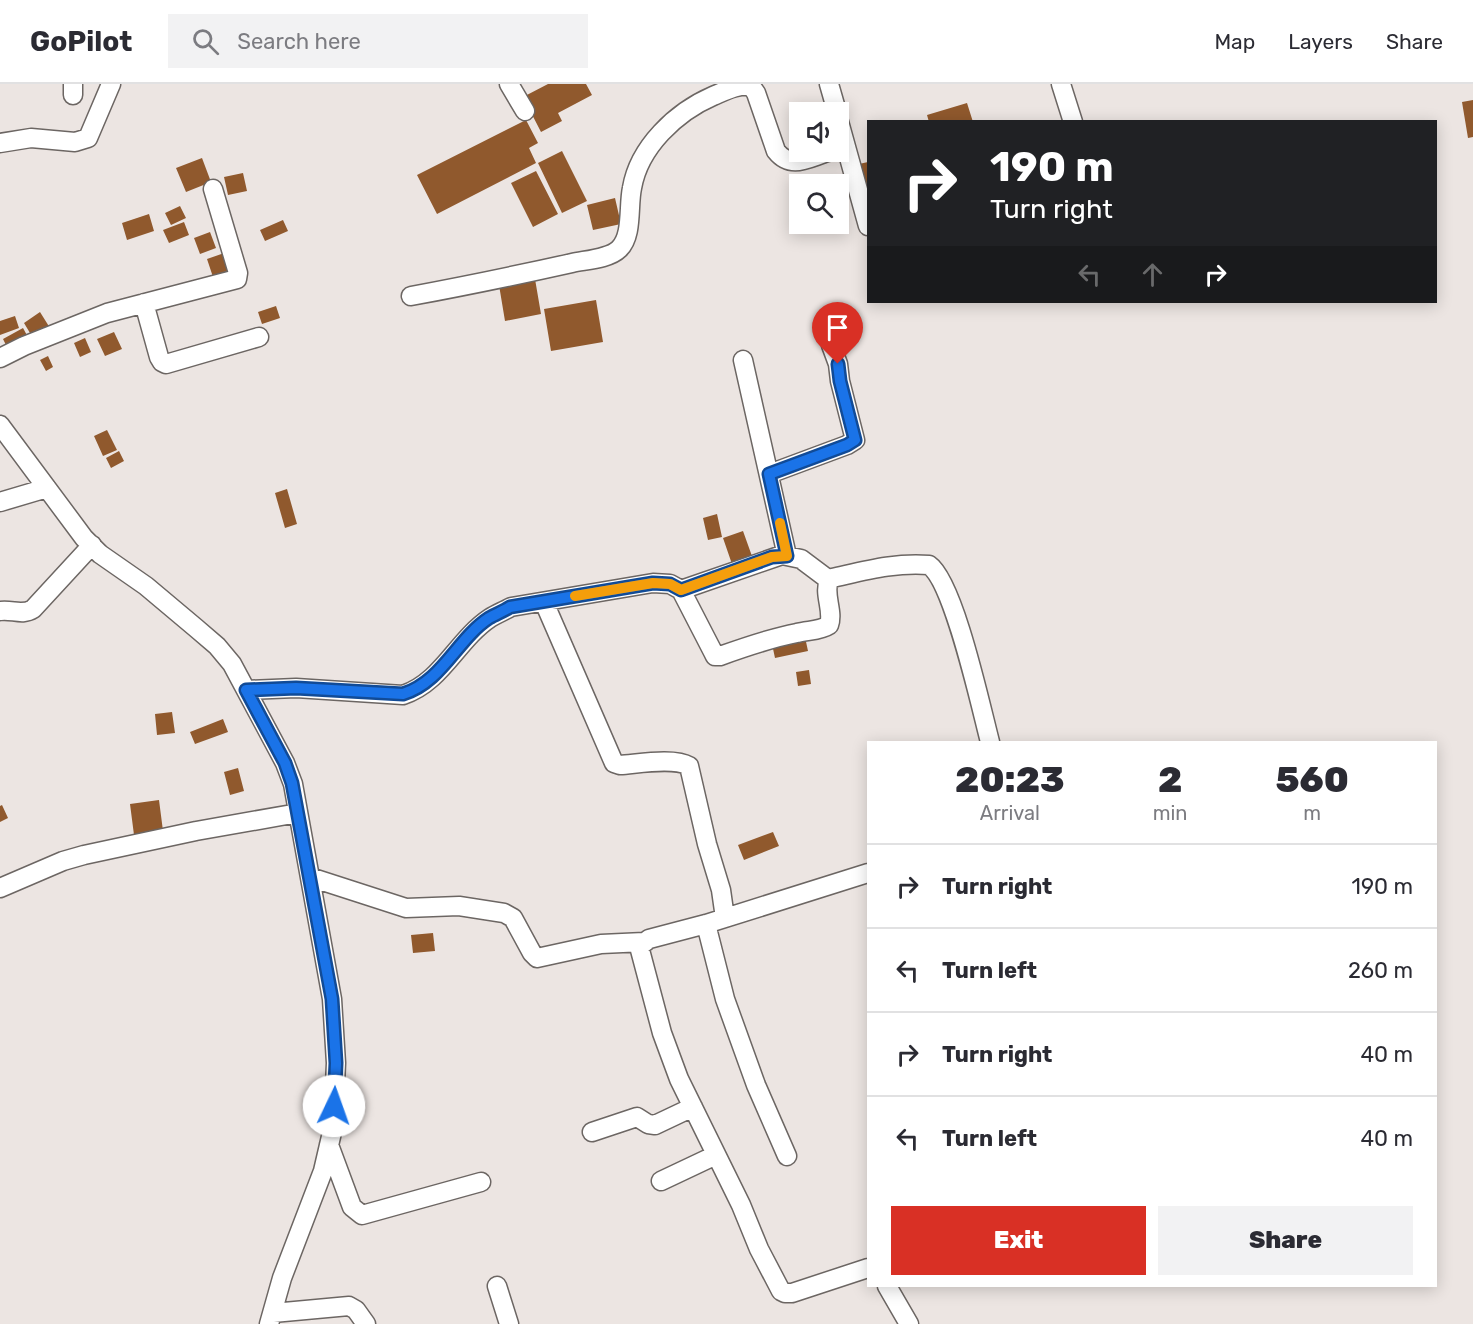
<!DOCTYPE html>
<html lang="en">
<head>
<meta charset="utf-8">
<style>
  :root { --surface:#fff; --page:#f2f2f3; --text:#2b2b33; --muted:#7c7c81; --line:#e1e1e2; --accent:#d93025 }
  body { margin:0; font-family:Rubik,sans-serif; background:var(--page); color:var(--text); height:100vh; display:flex; flex-direction:column; font-size:22px; white-space:nowrap }
  * { box-sizing:border-box; margin:0 }
  p { font-size:20px; color:var(--muted) }
  .icon { flex:none; width:33px; height:33px; fill:none; stroke:currentColor; stroke-width:2; stroke-linecap:round; stroke-linejoin:round }
  .map { position:relative; flex:1; overflow:hidden }
  .drawer { position:absolute; left:867px; top:657px; width:570px; height:546px; display:flex; flex-direction:column; background:var(--surface); border-radius:0px; box-shadow:0 3px 15px #0003 }
  .drawer>* { flex:none }
  .banner { position:absolute; left:867px; top:36px; width:570px; height:183px; border-radius:0px; box-shadow:0 3px 15px #0003; background:#202124; color:#fff; overflow:hidden }
  .controls { position:absolute; left:789px; top:18px; display:grid; gap:12px }
  .controls a { display:grid; place-items:center; width:60px; height:60px; border-radius:0px; background:var(--surface); box-shadow:0 3px 15px #0003; font-size:30px }
  .pin { position:absolute; display:grid; place-items:center; width:51px; height:51px; color:#fff; margin:-62px -26px; border-radius:50% 50% 50% 0; rotate:-45deg; box-shadow:0 0 6px #0007 }
  .pin .icon { rotate:45deg }
  .me { position:absolute; width:66px; margin:-33px; rotate:3deg; stroke-linejoin:round; filter:drop-shadow(0 0 4px #0008) }
  .turn { display:flex; align-items:center; gap:21px; height:126px; padding:0 24px; font-size:27px }
  .turn .icon { width:78px; height:78px; stroke-width:2.5 }
  .turn b { display:block; font-size:42px; line-height:51px }
  .lanes { display:flex; align-items:center; height:57px; padding:0 24px; background:#0003; justify-content:center; gap:30px; direction:ltr }
  .lanes .off { opacity:.35 }
  .eta { display:flex; justify-content:space-evenly; align-items:center; height:102px; text-align:center }
  .eta b { font-size:36px; font-weight:800; line-height:42px }
  .action { display:flex; gap:12px; margin-top:auto; padding:12px 24px }
  .action a { flex:1; height:69px; border-radius:0px; background:var(--accent); color:#fff; font-size:24px; font-weight:800; line-height:69px; text-align:center }
  .action a+a { background:var(--page); color:var(--text) }
  ul { padding:0; list-style:none }
  li { display:flex; align-items:center; gap:18px; height:84px; padding:0 24px; border-top:2px solid var(--line) }
  li div { flex:1 }
  li b { display:block; font-size:22px }
  li em { font-style:normal }
  header { display:flex; align-items:center; gap:36px; box-sizing:border-box; height:84px; padding:0 30px; background:var(--surface); border-bottom:2px solid var(--line) }
  header strong { font-size:28px }
  nav { display:flex; gap:33px; margin-inline-start:auto; font-size:21px }
  .search { width:420px; height:54px; background:var(--page); display:flex; align-items:center; gap:15px; box-sizing:border-box; padding:0 21px; border-radius:0px; color:var(--muted); font-size:22px }
  .map>svg:first-child { display:block }
  .building { fill:#90592d }
  .lines { fill:none; stroke-linecap:round; stroke-linejoin:round }
  .minor-casing { stroke:#6c6663; stroke-width:21 }
  .minor { stroke:#fff; stroke-width:18 }
  .route-casing { stroke:#114b97; stroke-width:15 }
  .route { stroke:#1a73e8; stroke-width:10 }
  .slow { stroke:#f59e0b; stroke-width:10 }
</style>
</head>
<body>
<header>
<strong>GoPilot</strong>
<div class="search"><svg class="icon" aria-label="search" viewBox="0 0 24 24"><circle cx="10" cy="10" r="6"/><path d="M15 15l6 6"/></svg>Search here</div>
<nav><a>Map</a><a>Layers</a><a>Share</a></nav>
</header>
<div class="map">
<svg width="1473" height="1240" viewBox="0 0 1473 1240">
  <rect width="100%" height="100%" fill="#ece5e2"/>
  <path class="building" d="M548 0H586L592 11 558 29 562 37 541 48 523 13Z
    M1473 16V53L1468 54 1462 18Z
    M967 19 973 38H929L927 31Z
    M526 36 538 59 529 64 536 79 437 130 417 91Z
    M562 67 587 117 562 129 538 79Z
    M202 74 211 98 186 108 176 84Z
    M868 78V107L867 108 859 80Z
    M536 87 558 130 533 143 511 99Z
    M243 89 247 107 228 111 224 93Z
    M615 114 621 140 593 146 587 121Z
    M180 122 186 134 171 141 165 129Z
    M149 130 154 147 127 156 122 139Z
    M283 136 288 147 265 157 260 146Z
    M184 138 189 151 169 159 163 146Z
    M210 148 216 164 200 170 194 154Z
    M230 167 236 184 213 193 207 175Z
    M535 195 541 230 505 237 499 201Z
    M596 216 603 258 551 267 544 225Z
    M276 222 280 234 262 240 258 228Z
    M40 228 50 244 33 254 24 239Z
    M15 232 19 244 0 251V237Z
    M23 244 29 255 8 265 3 255Z
    M114 248 122 265 105 272 97 255Z
    M85 254 91 268 80 273 74 259Z
    M48 272 53 283 46 287 40 276Z
    M107 346 117 366 103 372 94 352Z
    M119 367 124 377 111 384 106 374Z
    M287 405 297 440 285 444 275 409Z
    M717 430 722 453 708 456 703 434Z
    M743 447 753 475 733 483 723 454Z
    M805 553 808 567 775 574 772 560Z
    M809 586 811 600 798 602 796 588Z
    M172 628 175 649 157 651 155 630Z
    M223 635 228 648 195 660 190 648Z
    M238 684 244 707 230 711 224 688Z
    M159 716 163 747 134 751 130 720Z
    M2 721 8 734 0 738V722Z
    M773 748 779 762 744 776 738 761Z
    M433 849 435 867 413 869 411 851Z"/>
  <g class="lines">
    <defs>
      <path id="minor" d="M73 0V11
        M509 0 525 27
        M829 0 837 28
        M1061 0 1073 38
        M838 34 868 142
        M0 59 31 54 75 58 88 54 111 0
        M411 212C465 202 518 191 572 179 585 176 609 175 619 165 633 152 628 122 632 104 639 63 676 28 713 12 725 7 738 0 751 2L756 9 776 67C791 86 808 74 828 68
        M144 219 159 273 162 278 166 280 259 253
        M0 274 24 262 107 229 237 195 238 189 213 105
        M743 276 787 472
        M0 341 84 454 100 470 146 502 196 544 217 562 232 580 285 679 293 700 332 915 336 979 333 1044 323 1087 282 1194 269 1240
        M769 390 847 361 855 356 840 297 838 280 831 261
        M0 418 47 404
        M681 506 782 471 801 475 829 496
        M544 518 614 679 620 681C637 680 674 673 689 682L707 760 721 806 725 834
        M0 527C12 525 22 532 33 525L92 461
        M246 606 296 604 403 611C442 598 457 556 490 534 496 530 504 527 511 523L653 499 670 500 681 506 713 568 715 572H720C745 563 771 554 797 549 808 546 820 547 829 541 834 527 823 510 829 496L832 494C864 487 896 478 929 481 954 498 981 624 990 658
        M868 789 706 840 649 855 641 861 640 866 662 949 679 995 741 1121 759 1165 781 1207 785 1209H792L868 1184
        M310 793 406 824 459 822 504 829 513 834 532 869 537 874 601 860 644 858
        M0 804 63 777 84 771 196 747 298 729
        M706 840 725 915 756 1001 787 1072
        M592 1048 637 1033 648 1040 655 1041 693 1023
        M329 1061 352 1123 362 1131 481 1098
        M661 1097 716 1071
        M497 1202 509 1240
        M887 1202 909 1240
        M273 1229 349 1222 356 1226 366 1240"/>
    </defs>
    <use href="#minor" class="minor-casing"/>
    <use href="#minor" class="minor"/>
  </g>
  <g class="lines">
    <defs>
      <path id="route" d="M334 1022 336 979 332 915 292 699 285 679 246 606 296 604 403 610C442 598 457 555 489 534 496 530 504 527 510 523L653 499 670 500 681 506 772 473 787 472 769 390 847 361 855 356 840 297 838 280"/>
    </defs>
    <use href="#route" class="route-casing"/>
    <use href="#route" class="route"/>
    <path class="slow" d="M575 512 653 499 670 500 681 506 772 473 787 472 780 439"/>
  </g>
</svg>
<div class="controls">
<a><svg class="icon" aria-label="sound" viewBox="0 0 24 24"><path d="M4 9h4l5-4v14l-5-4H4zM17 9q2 3 0 6"/></svg></a>
<a><svg class="icon" aria-label="search" viewBox="0 0 24 24"><circle cx="10" cy="10" r="6"/><path d="M15 15l6 6"/></svg></a>
</div>
<div class="pin" style="left:838px;top:280px;background:#d93025"><svg class="icon" aria-label="arrive" viewBox="0 0 24 24"><path d="M6 21V4h12l-3 4 3 4H6"/></svg></div>
<svg class="me" style="left:334px;top:1022px" viewBox="-20 -20 40 40"><circle r="19" fill="#fff"/><path d="M0-13L10 11 0 6-10 11z" fill="#1a73e8"/></svg>
<div class="banner">
<div class="turn"><svg class="icon" aria-label="right" viewBox="0 0 24 24"><path d="M7 20v-9h11M14 6l5 5-5 5"/></svg><div><b>190 m</b>Turn right</div></div>
<div class="lanes"><svg class="icon off" aria-label="left" viewBox="0 0 24 24"><path d="M17 20v-9H6M10 6l-5 5 5 5"/></svg><svg class="icon off" aria-label="ahead" viewBox="0 0 24 24"><path d="M12 20V5M6 11l6-6 6 6"/></svg><svg class="icon" aria-label="right" viewBox="0 0 24 24"><path d="M7 20v-9h11M14 6l5 5-5 5"/></svg></div>
</div>
<section class="drawer">
<div class="eta">
<div><b>20:23</b><p>Arrival</p></div>
<div><b>2</b><p>min</p></div>
<div><b>560</b><p>m</p></div>
</div>
<ul>
<li><svg class="icon" aria-label="right" viewBox="0 0 24 24"><path d="M7 20v-9h11M14 6l5 5-5 5"/></svg><div><b>Turn right</b></div><em>190 m</em></li>
<li><svg class="icon" aria-label="left" viewBox="0 0 24 24"><path d="M17 20v-9H6M10 6l-5 5 5 5"/></svg><div><b>Turn left</b></div><em>260 m</em></li>
<li><svg class="icon" aria-label="right" viewBox="0 0 24 24"><path d="M7 20v-9h11M14 6l5 5-5 5"/></svg><div><b>Turn right</b></div><em>40 m</em></li>
<li><svg class="icon" aria-label="left" viewBox="0 0 24 24"><path d="M17 20v-9H6M10 6l-5 5 5 5"/></svg><div><b>Turn left</b></div><em>40 m</em></li>
</ul>
<div class="action"><a>Exit</a><a>Share</a></div>
</section>
</div>
</body>
</html>
